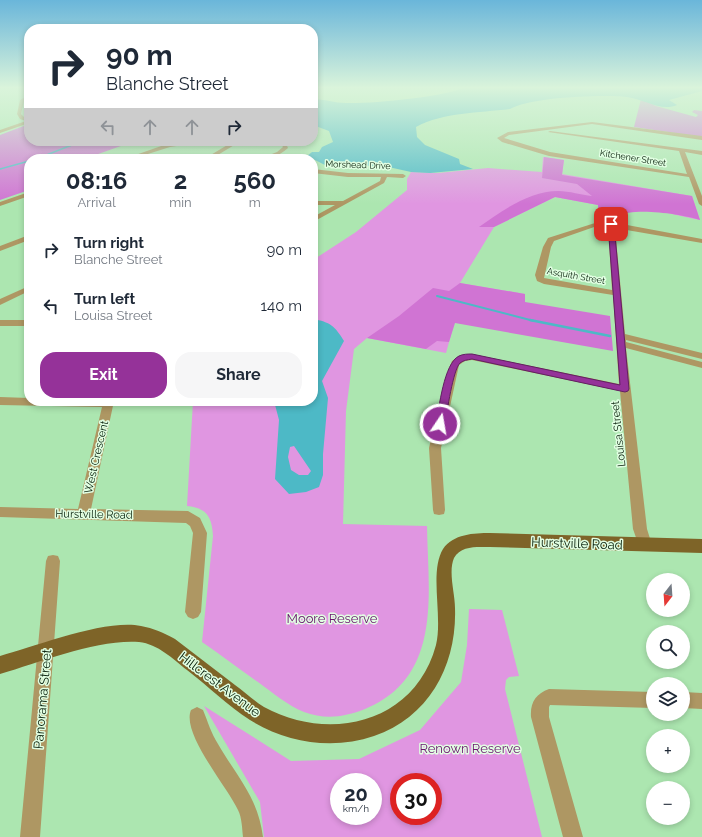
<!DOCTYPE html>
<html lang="en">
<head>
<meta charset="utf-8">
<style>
  :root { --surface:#fff; --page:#f6f6f7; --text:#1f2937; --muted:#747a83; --accent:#953299 }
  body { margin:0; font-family:Raleway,sans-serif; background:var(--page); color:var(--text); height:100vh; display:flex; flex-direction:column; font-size:15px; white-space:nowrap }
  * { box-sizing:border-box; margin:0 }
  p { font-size:13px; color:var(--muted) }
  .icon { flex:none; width:22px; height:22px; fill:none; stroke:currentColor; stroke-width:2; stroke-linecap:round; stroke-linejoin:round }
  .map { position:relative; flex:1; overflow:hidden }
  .drawer { position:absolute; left:24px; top:154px; width:294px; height:252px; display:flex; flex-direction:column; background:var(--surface); border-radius:16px; box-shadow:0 2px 6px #0003 }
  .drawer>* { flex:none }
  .top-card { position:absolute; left:24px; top:24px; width:294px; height:122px; border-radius:16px; box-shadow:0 2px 6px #0003; background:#fff; color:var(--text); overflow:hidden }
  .needle { width:26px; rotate:197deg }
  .tools { position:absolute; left:646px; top:573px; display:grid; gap:8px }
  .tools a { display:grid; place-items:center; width:44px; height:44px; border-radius:50%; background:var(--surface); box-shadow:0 2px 6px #0003; font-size:20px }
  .speed { position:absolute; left:330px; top:773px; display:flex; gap:8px; font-size:20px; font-weight:700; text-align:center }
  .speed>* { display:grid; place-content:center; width:52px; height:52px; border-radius:50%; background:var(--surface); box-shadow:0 2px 6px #0003; line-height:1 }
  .speed small { font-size:10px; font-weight:400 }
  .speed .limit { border:6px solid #d22; background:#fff; color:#111 }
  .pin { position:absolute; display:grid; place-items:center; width:34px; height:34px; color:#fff; margin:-17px; border-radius:8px; box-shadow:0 2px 6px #0006 }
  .me { position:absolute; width:44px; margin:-22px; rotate:12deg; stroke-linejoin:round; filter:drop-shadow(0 0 3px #0008) }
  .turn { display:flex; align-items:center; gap:14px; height:84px; padding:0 16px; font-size:18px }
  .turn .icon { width:52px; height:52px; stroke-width:2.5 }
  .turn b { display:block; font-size:28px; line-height:34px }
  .lanes { display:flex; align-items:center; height:38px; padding:0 16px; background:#0003; justify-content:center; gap:20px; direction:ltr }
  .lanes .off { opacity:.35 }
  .eta { display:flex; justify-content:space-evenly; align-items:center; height:68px; text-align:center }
  .eta b { font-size:24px; font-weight:700; line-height:28px }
  .action { display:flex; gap:8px; margin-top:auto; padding:8px 16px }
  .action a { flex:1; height:46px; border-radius:16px; background:var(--accent); color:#fff; font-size:16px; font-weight:700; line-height:46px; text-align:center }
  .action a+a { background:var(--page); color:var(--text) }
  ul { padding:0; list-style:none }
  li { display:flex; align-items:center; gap:12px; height:56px; padding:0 16px }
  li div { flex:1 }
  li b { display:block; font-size:15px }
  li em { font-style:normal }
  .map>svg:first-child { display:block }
  .green { fill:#e096e1; fill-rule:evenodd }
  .forest { fill:#d074d3 }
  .water { fill:#4db9c6; fill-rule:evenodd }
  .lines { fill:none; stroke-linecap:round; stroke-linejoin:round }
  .stream-far3 { stroke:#4db9c6; stroke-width:1 }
  .stream-far2 { stroke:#4db9c6; stroke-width:1.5 }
  .stream-far1 { stroke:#4db9c6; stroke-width:2 }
  .stream { stroke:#4db9c6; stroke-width:2.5 }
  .minor { fill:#ae9763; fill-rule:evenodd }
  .major { fill:#7e6428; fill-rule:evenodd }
  .route { fill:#953299; stroke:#612063 }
  .labels { text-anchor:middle; stroke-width:3; stroke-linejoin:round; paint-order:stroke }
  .far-street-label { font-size:9px; fill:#09200c; stroke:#e2ffe3 }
  .street-label { font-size:11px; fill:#09200c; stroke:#e2ffe3 }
  .near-street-label { font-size:13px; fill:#09200c; stroke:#e2ffe3 }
  .near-park-label { font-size:13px; fill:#6a156e; stroke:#e2ffe3 }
</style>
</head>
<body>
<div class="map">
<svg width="702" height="837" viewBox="0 0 702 837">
  <rect width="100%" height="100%" fill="#ace6b0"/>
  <path class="green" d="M543 157 564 160 562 174 692 196 700 220C676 216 641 203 618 216L619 220 624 223 599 218 598 205 555 197 494 227 460 283 525 294 459 306 446 353 367 338 354 349 346 411 343 524 427 526C428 594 443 677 365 709 345 717 325 720 304 712 287 705 273 693 258 682 239 669 221 655 202 642L213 536C212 517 207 508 187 506L193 401H313V260L356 232 407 190V179L411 172 438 173 488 168 542 172Z
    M469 609 502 610 519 676 509 677 506 680 505 689 542 837H264L260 802 204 706 291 761 359 759 420 730 461 682 467 645ZM339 782H373V816H339ZM399 782H433V816H399Z"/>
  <path class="forest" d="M641 99 656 106 696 117 698 115 692 112 694 110 702 111V137L634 127Z
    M29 124V141H135L84 159H29V190L0 200V135Z
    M544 157 564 160 562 175 692 196 700 220C682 214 634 207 618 216L619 220 624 223 599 218 598 205 555 197 494 227H479C501 211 530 191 558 191 570 191 581 195 592 196L577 184 542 178Z
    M460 283 525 294V302L610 316 613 351 455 323 449 342 437 341 426 349 367 338 399 316 433 288 449 291Z"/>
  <path class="water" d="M464 87H702V91L669 100 677 105C661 112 644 99 627 97 604 94 529 97 510 109 478 113 444 112 416 127L417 137 425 145 459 159 460 164 473 169 430 173 411 172 384 166 325 165 307 156 312 152H319L322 147 333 142 329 131 313 125V99C324 99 335 103 346 103 368 104 447 97 464 87Z
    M313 319C330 322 335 326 344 341L322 381 328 398 323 454V475L319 487 306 492 289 494 275 479 279 420 274 401H313ZM294 446 311 471 308 475H299L291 470 288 457 290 447Z"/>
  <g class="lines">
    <path class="stream-far3" d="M70 146 78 141"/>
    <path class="stream-far2" d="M36 159 72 145
      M0 169 29 161"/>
    <path class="stream-far1" d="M437 296 534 321"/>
    <path class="stream" d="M530 320 610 336"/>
    <path class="minor" d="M0 87H3L1 88Z
      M29 95V98L24 101 21 114 24 117 29 119V123L0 133V130L26 121 20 119 17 114 20 100Z
      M592 122 702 136V140L592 124 509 135 504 138 550 152 687 174 679 151 548 132 550 131 702 151V155L685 152 702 196V206L699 204 689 177 549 156 502 142 497 138 508 132Z
      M192 141H210L170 147 132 159H124L167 144Z
      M234 141H241L211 159H204Z
      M279 141H285L288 148C279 156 271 159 259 159L277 152 283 147Z
      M313 169 348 173 403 174 406 176 403 178 387 177 384 183 313 222V217L335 205H313V201H343L380 181 381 177H348L313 173Z
      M29 192V196L0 206V202Z
      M611 222 702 239V243L615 228 625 334 702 353V359L626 340V342L702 362V368L626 348 647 529 652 545 650 549 645 551 640 549 633 529 620 391 472 360 465 361 459 365 441 448 445 510 444 514 439 515 434 514 433 510 429 448 445 379 452 361 459 356 472 354 619 384 613 295 544 284 537 281 535 275 543 247 548 238 595 223ZM597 226 608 227 612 290 544 278 551 247 554 241Z
      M29 235V240L0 251V246Z
      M29 286V291L0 305V299Z
      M0 320H29V326H0Z
      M0 397 29 398V401H114L91 509 188 511 200 518 207 533 201 612 198 617 193 619 188 617 185 612 193 533 190 526 186 523 0 517V507L78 509 102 407 0 405Z
      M53 555 58 556 60 561 40 837H20L46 561 48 556Z
      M549 689 653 692V708L550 705 549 707V717L583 837H563L531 717C530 702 536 694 549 689Z
      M683 692 702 693V709L683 708Z
      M197 707 203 710C208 722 211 733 218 744 237 777 258 797 263 837H243C242 828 242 818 238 810 228 788 181 733 191 710Z"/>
    <path class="major" d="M490 533 702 539V553L490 547C478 547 461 545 454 558 448 572 455 593 455 608 457 664 430 717 374 736 333 750 287 743 250 720 228 706 208 686 187 670 173 659 158 644 139 642 97 639 41 662 0 674V656C37 646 105 619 141 626 153 628 164 633 175 639 195 654 215 670 235 685 245 692 254 701 264 707 330 743 415 723 436 645 443 616 429 572 443 549 453 534 474 533 490 533Z"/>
  </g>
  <linearGradient id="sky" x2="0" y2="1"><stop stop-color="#6ab6da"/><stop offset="0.43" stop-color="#daf4db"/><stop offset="1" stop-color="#daf4db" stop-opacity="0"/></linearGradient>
  <rect width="702" height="204" fill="url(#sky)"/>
  <path class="route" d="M611 223 614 224 629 389 628 391 625 392 472 359C467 360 464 360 460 363 453 370 447 412 445 424L444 426H437L436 424C439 408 444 363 459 356 463 354 468 354 472 354L620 385 608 224Z"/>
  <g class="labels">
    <g class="far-street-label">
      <text transform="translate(633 158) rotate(9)" y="3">Kitchener Street</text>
      <text transform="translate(358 165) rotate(2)" y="3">Morshead Drive</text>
      <text transform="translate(576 276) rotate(10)" y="3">Asquith Street</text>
    </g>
    <g class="street-label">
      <text transform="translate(618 434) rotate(-96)" y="4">Louisa Street</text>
      <text transform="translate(96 457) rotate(-77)" y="4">West Crescent</text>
      <text transform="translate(94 514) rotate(1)" y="4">Hurstville Road</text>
    </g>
    <g class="near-street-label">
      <text transform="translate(577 543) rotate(2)" y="5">Hurstville Road</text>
      <text transform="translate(220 684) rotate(37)" y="5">Hillcrest Avenue</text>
      <text transform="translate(42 699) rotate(-85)" y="5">Panorama Street</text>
    </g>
    <g class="near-park-label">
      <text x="332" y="623">Moore Reserve</text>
      <text x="470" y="753">Renown Reserve</text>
    </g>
  </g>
</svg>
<div class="tools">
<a><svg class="needle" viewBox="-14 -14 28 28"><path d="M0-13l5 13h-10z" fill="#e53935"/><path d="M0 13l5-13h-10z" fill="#747a83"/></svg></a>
<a><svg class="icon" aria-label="search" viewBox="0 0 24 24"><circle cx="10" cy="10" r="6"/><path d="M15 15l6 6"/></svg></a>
<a><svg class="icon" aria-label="layers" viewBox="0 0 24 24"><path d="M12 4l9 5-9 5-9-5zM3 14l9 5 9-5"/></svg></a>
<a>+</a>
<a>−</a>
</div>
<div class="speed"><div>20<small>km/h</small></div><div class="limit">30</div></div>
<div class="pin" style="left:611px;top:224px;background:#d93025"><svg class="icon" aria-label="arrive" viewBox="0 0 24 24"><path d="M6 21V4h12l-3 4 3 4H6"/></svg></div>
<svg class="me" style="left:440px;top:424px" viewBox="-20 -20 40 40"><circle r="17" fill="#953299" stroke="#fff" stroke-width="3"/><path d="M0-11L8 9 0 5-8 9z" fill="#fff"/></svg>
<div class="top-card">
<div class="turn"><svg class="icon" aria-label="right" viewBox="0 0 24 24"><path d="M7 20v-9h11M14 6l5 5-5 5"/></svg><div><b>90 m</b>Blanche Street</div></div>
<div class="lanes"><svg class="icon off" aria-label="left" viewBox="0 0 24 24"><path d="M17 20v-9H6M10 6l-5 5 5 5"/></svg><svg class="icon off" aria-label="ahead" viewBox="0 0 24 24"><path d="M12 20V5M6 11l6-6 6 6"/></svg><svg class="icon off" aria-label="ahead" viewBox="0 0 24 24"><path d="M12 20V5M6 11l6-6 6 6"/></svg><svg class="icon" aria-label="right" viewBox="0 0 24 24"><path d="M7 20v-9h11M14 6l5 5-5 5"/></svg></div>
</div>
<section class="drawer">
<div class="eta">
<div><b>08:16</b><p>Arrival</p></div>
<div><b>2</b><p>min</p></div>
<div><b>560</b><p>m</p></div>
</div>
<ul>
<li><svg class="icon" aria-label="right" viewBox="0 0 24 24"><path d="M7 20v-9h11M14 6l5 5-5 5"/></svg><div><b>Turn right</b><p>Blanche Street</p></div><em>90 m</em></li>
<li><svg class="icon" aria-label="left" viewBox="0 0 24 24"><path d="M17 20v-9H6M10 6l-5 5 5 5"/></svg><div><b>Turn left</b><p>Louisa Street</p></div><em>140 m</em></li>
</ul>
<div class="action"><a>Exit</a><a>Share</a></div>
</section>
</div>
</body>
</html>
